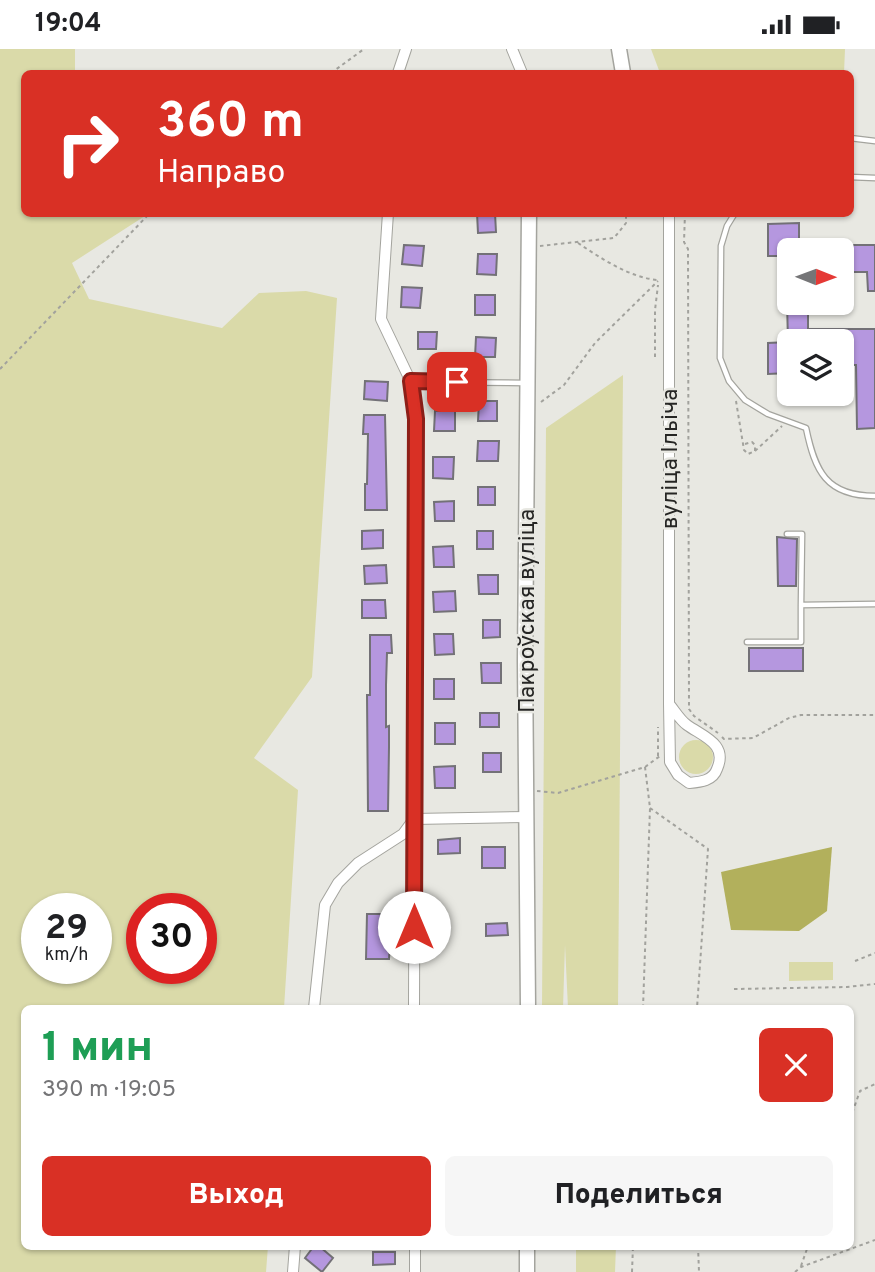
<!DOCTYPE html>
<html lang="ru">
<head>
<meta charset="utf-8">
<style>
  :root { --surface:#fff; --page:#f6f6f6; --text:#202124; --muted:#757577; --accent:#d93025 }
  body { margin:0; font-family:Overpass,sans-serif; background:var(--page); color:var(--text); height:100vh; display:flex; flex-direction:column; font-size:26px; white-space:nowrap }
  * { box-sizing:border-box; margin:0 }
  p { font-size:23px; color:var(--muted) }
  .icon { flex:none; width:38px; height:38px; fill:none; stroke:currentColor; stroke-width:2; stroke-linecap:round; stroke-linejoin:round }
  .map { position:relative; flex:1; overflow:hidden }
  .sheet { position:absolute; left:21px; top:956px; width:833px; height:245px; display:flex; flex-direction:column; background:var(--surface); border-radius:10px; box-shadow:0 2px 5px #0004 }
  .sheet>* { flex:none }
  .hud { position:absolute; left:21px; top:21px; width:833px; height:147px; border-radius:10px; box-shadow:0 2px 5px #0004; background:#d93025; color:#fff; overflow:hidden }
  .needle { width:46px; rotate:91deg }
  .tools { position:absolute; left:777px; top:189px; display:grid; gap:14px }
  .tools a { display:grid; place-items:center; width:77px; height:77px; border-radius:10px; background:var(--surface); box-shadow:0 2px 5px #0004; font-size:35px }
  .speed { position:absolute; left:21px; top:844px; display:flex; gap:14px; font-size:35px; font-weight:700; text-align:center }
  .speed>* { display:grid; place-content:center; width:91px; height:91px; border-radius:50%; background:var(--surface); box-shadow:0 2px 5px #0004; line-height:1 }
  .speed small { font-size:18px; font-weight:400 }
  .speed .limit { border:10px solid #d22; background:#fff; color:#111 }
  .pin { position:absolute; display:grid; place-items:center; width:60px; height:60px; color:#fff; margin:-30px; border-radius:14px; box-shadow:0 4px 10px #0006 }
  .me { position:absolute; width:77px; margin:-38px; rotate:0deg; stroke-linejoin:round; filter:drop-shadow(0 0 5px #0008) }
  .turn { display:flex; align-items:center; gap:24px; height:147px; padding:0 21px; font-size:32px }
  .turn .icon { width:91px; height:91px; stroke-width:2.5 }
  .turn b { display:block; font-size:49px; line-height:60px }
  .round { display:grid; place-items:center; flex:none; width:74px; height:74px; border-radius:10px; background:var(--page) }
  .overview { display:flex; align-items:center; justify-content:space-between; height:119px; padding:0 21px }
  h1 { font-size:42px; font-weight:800; line-height:52px; color:#1e9e55 }
  .action { display:flex; gap:14px; margin-top:auto; padding:14px 21px }
  .action a { flex:1; height:80px; border-radius:10px; background:var(--accent); color:#fff; font-size:28px; font-weight:800; line-height:80px; text-align:center }
  .action a+a { background:var(--page); color:var(--text) }
  .status { display:flex; justify-content:space-between; align-items:center; height:49px; padding:0 35px; background:var(--surface); direction:ltr }
  .status svg { height:19px; fill:currentColor }
  .map>svg:first-child { display:block }
  .green { fill:#dadaa9; fill-rule:evenodd }
  .water { fill:#b2b05c }
  .building { fill:#b597df; stroke:#737177; stroke-width:2 }
  .lines { fill:none; stroke-linecap:round; stroke-linejoin:round }
  .lane-casing { stroke:#a4a49e; stroke-width:7 }
  .street-casing { stroke:#a4a49e; stroke-width:12 }
  .secondary-casing { stroke:#a4a49e; stroke-width:17 }
  .path { stroke:#a2a29d; stroke-width:2; stroke-dasharray:3.5 3.5; stroke-linecap:butt }
  .lane { stroke:#fff; stroke-width:4.5 }
  .street { stroke:#fff; stroke-width:10 }
  .secondary { stroke:#fff; stroke-width:14 }
  .route-casing { stroke:#8d1f18; stroke-width:18 }
  .route { stroke:#d93025; stroke-width:12 }
  .labels { text-anchor:middle; stroke-width:5; stroke-linejoin:round; paint-order:stroke }
  .street-label { font-size:23px; fill:#262624; stroke:#e8e8e2 }
</style>
</head>
<body>
<div class="status"><b>19:04</b><svg viewBox="0 0 49 12"><path d="M0 12V9h3v3zM5 12V6h3v6zM10 12V3h3v9zM15 12V0h3v12zM26 1h20v11H26zM47 4h2v5h-2z"/></svg></div>
<div class="map">
<svg width="875" height="1223" viewBox="0 0 875 1223">
  <rect width="100%" height="100%" fill="#e8e8e2"/>
  <path class="green" d="M0 0H75V24H24V164L148 165 72 214 89 250 222 279 259 244 306 242 337 249 312 628 254 709 298 741 284 959H24V1197H268L266 1223H0ZM96 859V919H37V859ZM201 859V919H142V859Z
    M651 0H845L844 24H660Z
    M623 326 618 959H568L565 896 563 959H542L546 379Z
    M679 708a17 17 0 1 1 34 0a17 17 0 1 1-34 0Z
    M789 913H833V931L789 932Z
    M576 1197H616L615 1223H576Z"/>
  <path class="water" d="M832 798 827 862 799 882 731 881 721 823Z"/>
  <path class="building" d="M477 164H495L496 183 478 184Z
    M799 174V201H789V207H768V175Z
    M404 196 424 197 422 217 402 215Z
    M842 196H875V242H868L867 223H842Z
    M478 205H497L496 226 477 225Z
    M402 238 422 239 420 259 401 258Z
    M475 246H495V266H475Z
    M787 254H808V280H875V379L857 380 856 316H842V292H788Z
    M418 283H437L436 300H418Z
    M476 288 496 289 495 308H475Z
    M789 293V324L768 325V294Z
    M365 332 388 333 387 352 364 350Z
    M479 352H497V372H478Z
    M435 362H455V382H434Z
    M364 366H385L387 461H365V435H367L368 385H363Z
    M478 392H499L498 412H477Z
    M433 408H454L453 430 433 429Z
    M478 438H495V456H478Z
    M454 452V472H435L434 453Z
    M383 481V499L362 500V482Z
    M477 482H493V500H477Z
    M777 488 797 490 796 537H778Z
    M453 497 454 518H434L433 498Z
    M386 516 387 534 365 535 364 517Z
    M478 526H498V545H479Z
    M455 542 456 562 434 563 433 543Z
    M362 551H385L386 569H362Z
    M483 571H500V588L483 589Z
    M434 585H453L454 605 435 606Z
    M370 586H391L392 604H387L386 636V678L389 677V698L388 762H368L367 646H370Z
    M749 599H803V622H749Z
    M481 614H501V634H482Z
    M434 630H454V650H434Z
    M480 664H499V678H480Z
    M435 674H455V695H435Z
    M483 704H501V723H483Z
    M455 717V739H435L434 718Z
    M460 789V804L438 805V791Z
    M482 798H505V819H482Z
    M367 865H392L389 910H366Z
    M507 874 508 886 486 887V875Z
    M314 1197H319L333 1209 322 1223 305 1209Z
    M373 1203H395V1215L373 1216Z"/>
  <g class="lines">
    <defs>
      <path id="lane" d="M850 89 875 92
        M850 128 875 129
        M735 164 727 177 721 197 720 309 729 332 745 351 768 365 806 379C815 422 826 447 875 447
        M412 333 525 334
        M787 485H802L801 556
        M747 593H801V556L875 555"/>
      <path id="street" d="M512 0 522 24
        M398 24 406 0
        M388 164 381 270 411 333 416 370 414 959
        M669 164V655L670 713 678 726 689 734C700 733 713 732 717 720 728 695 704 688 687 676 680 671 675 662 669 655
        M314 959 325 856 338 834 358 814 403 785 414 770 527 768
        M415 1197V1223
        M293 1223 295 1197"/>
      <path id="secondary" d="M619 0 623 24
        M528 959 525 612 529 164
        M527 1223V1197"/>
    </defs>
    <use href="#lane" class="lane-casing"/>
    <use href="#street" class="street-casing"/>
    <use href="#secondary" class="secondary-casing"/>
    <path class="path" d="M331 24 364 0
      M685 164 684 193 688 200 689 660 694 667 718 684
      M578 194C602 210 629 228 657 231
      M540 197 614 189 626 174V164
      M655 308V261L658 236
      M0 320 150 164
      M736 352 744 401 748 405 755 402V396L752 393 745 395
      M541 353 564 336 595 294 658 232
      M755 402 782 377
      M722 688 724 690 753 689 789 669 801 666H875
      M658 707V678
      M537 742 558 744 645 718 660 707
      M650 759 708 800 697 959
      M855 912 875 904
      M734 940 847 938 875 935
      M643 959 650 759 645 718
      M850 1070 860 1042 875 1035
      M698 1197 699 1223
      M801 1217 808 1197
      M632 1223 633 1197
      M795 1223 801 1218 875 1191"/>
    <use href="#lane" class="lane"/>
    <use href="#street" class="street"/>
    <use href="#secondary" class="secondary"/>
  </g>
  <g class="lines">
    <defs>
      <path id="route" d="M414 878 416 370 411 332 457 333"/>
    </defs>
    <use href="#route" class="route-casing"/>
    <use href="#route" class="route"/>
  </g>
  <g class="labels">
    <g class="street-label">
      <text transform="translate(669 410) rotate(-90)" y="8">вуліца Ільіча</text>
      <text transform="translate(526 562) rotate(-90)" y="8">Пакроўская вуліца</text>
    </g>
  </g>
</svg>
<div class="tools">
<a><svg class="needle" viewBox="-14 -14 28 28"><path d="M0-13l5 13h-10z" fill="#e53935"/><path d="M0 13l5-13h-10z" fill="#757577"/></svg></a>
<a><svg class="icon" aria-label="layers" viewBox="0 0 24 24"><path d="M12 4l9 5-9 5-9-5zM3 14l9 5 9-5"/></svg></a>
</div>
<div class="speed"><div>29<small>km/h</small></div><div class="limit">30</div></div>
<div class="pin" style="left:457px;top:333px;background:#d93025"><svg class="icon" aria-label="arrive" viewBox="0 0 24 24"><path d="M6 21V4h12l-3 4 3 4H6"/></svg></div>
<svg class="me" style="left:414px;top:878px" viewBox="-20 -20 40 40"><circle r="19" fill="#fff"/><path d="M0-13L10 11 0 6-10 11z" fill="#d93025"/></svg>
<div class="hud">
<div class="turn"><svg class="icon" aria-label="right" viewBox="0 0 24 24"><path d="M7 20v-9h11M14 6l5 5-5 5"/></svg><div><b>360 m</b>Направо</div></div>
</div>
<section class="sheet">
<div class="overview"><div><h1>1 мин</h1><p>390 m · 19:05</p></div><a class="round" style="background:#d93025;color:#fff"><svg class="icon" aria-label="close" viewBox="0 0 24 24"><path d="M6 6l12 12M18 6L6 18"/></svg></a></div>
<div class="action"><a>Выход</a><a>Поделиться</a></div>
</section>
</div>
</body>
</html>
